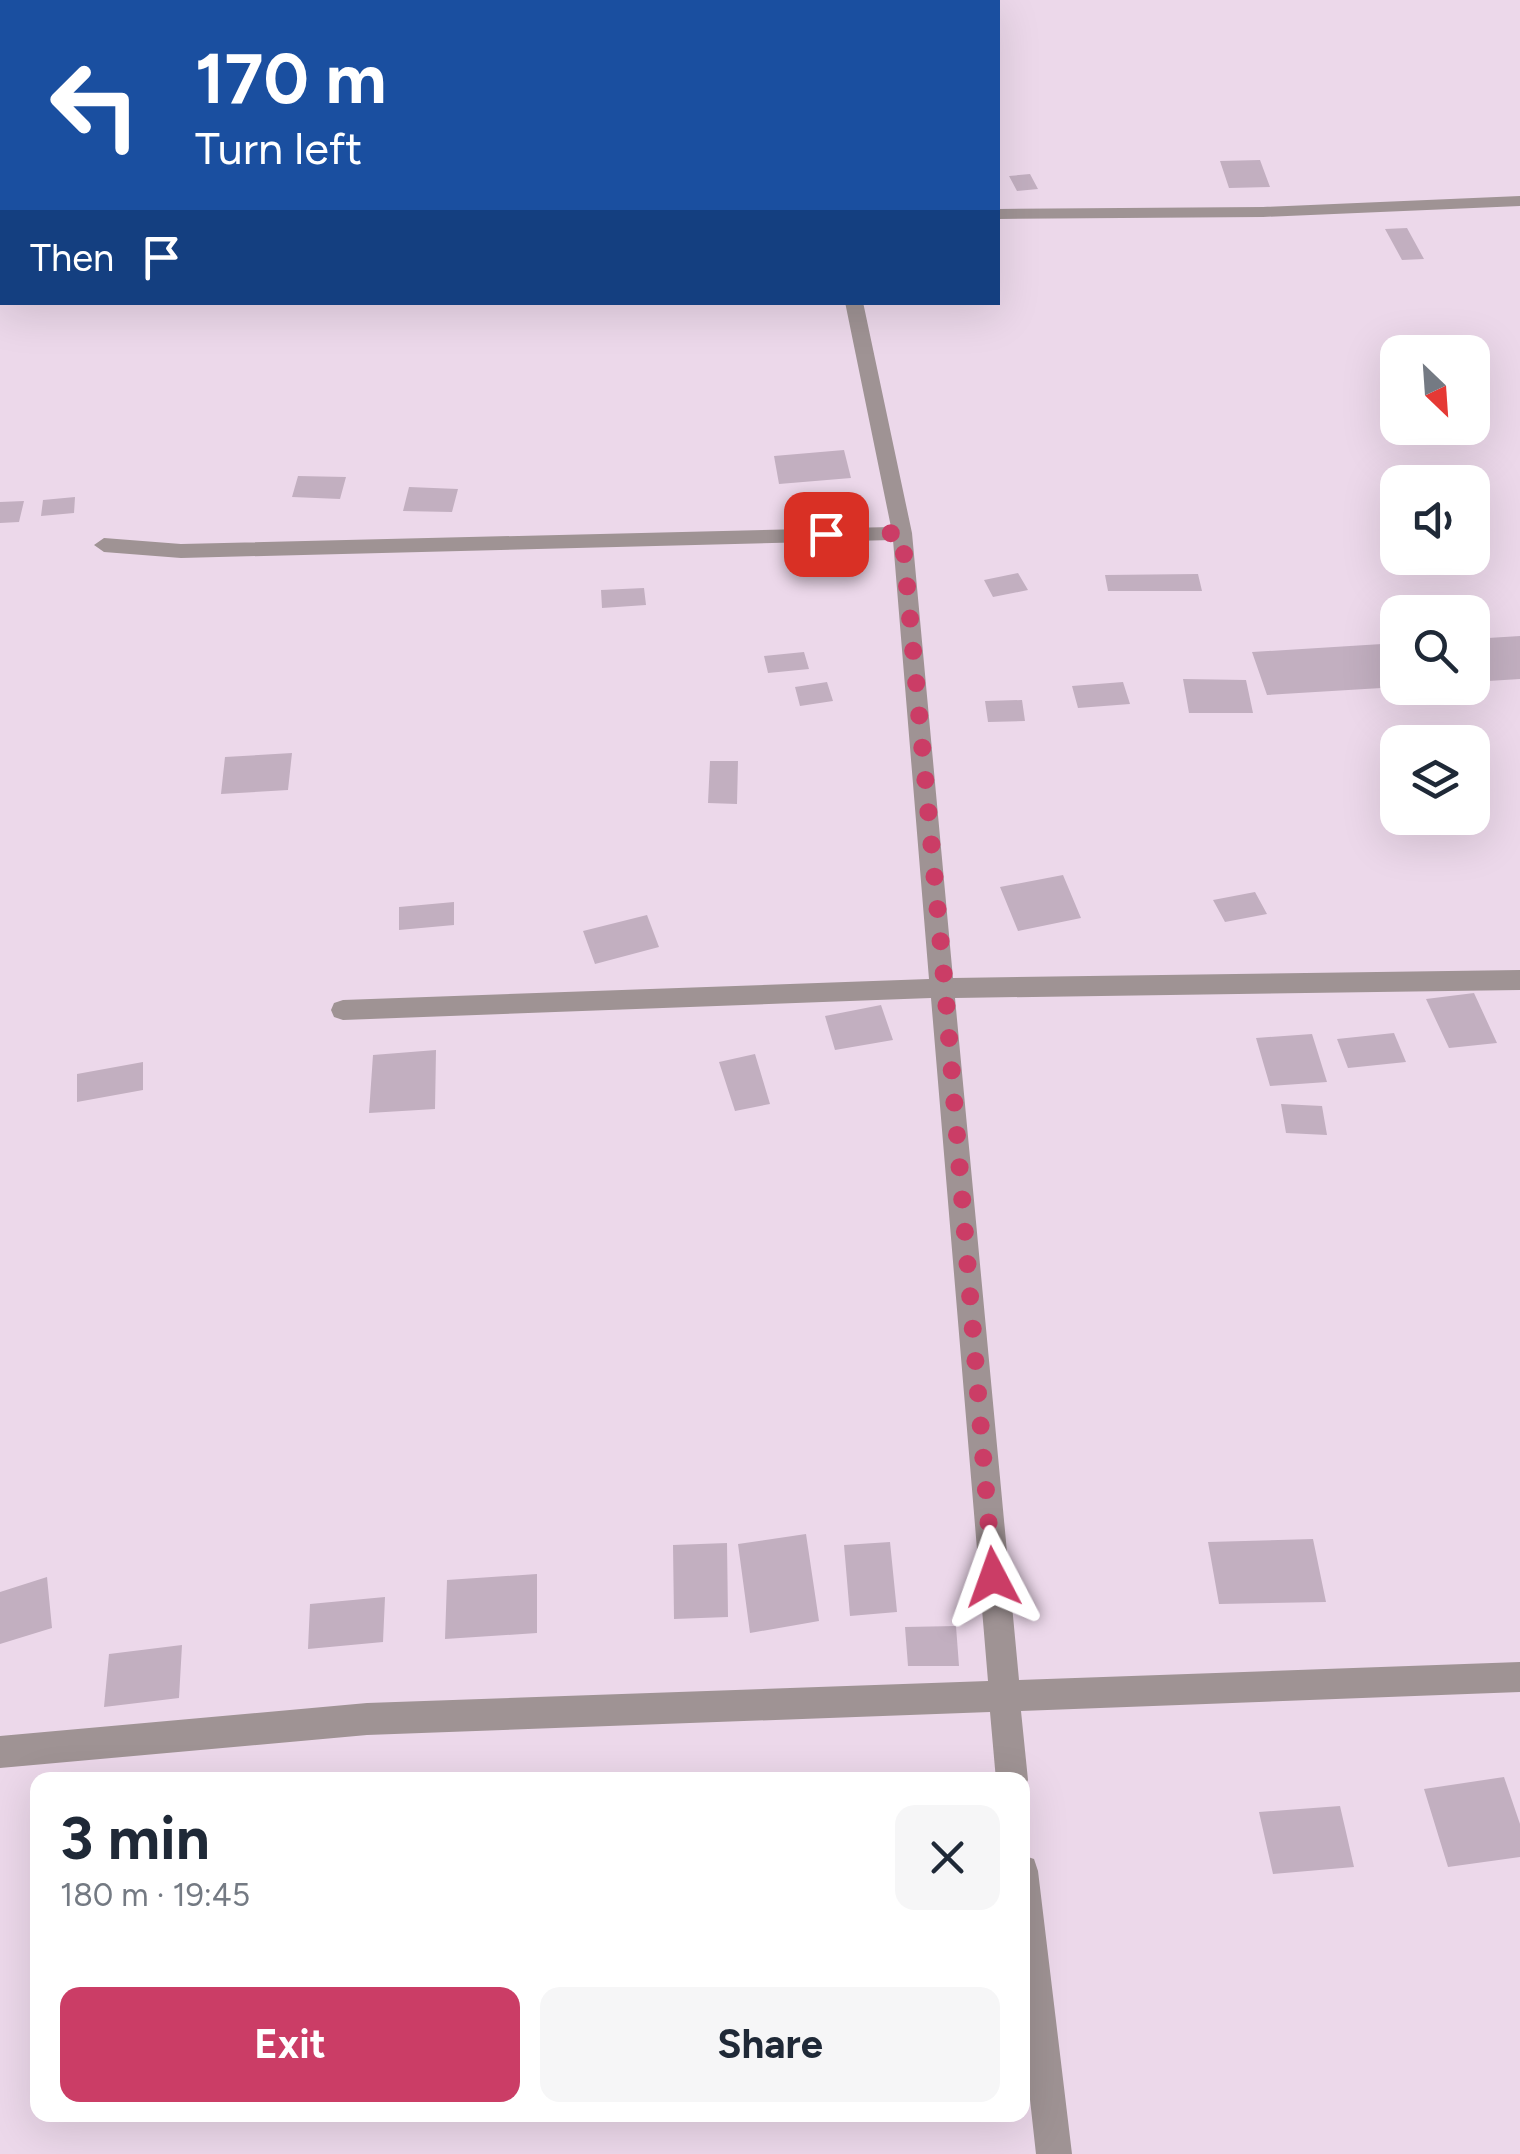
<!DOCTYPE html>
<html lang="en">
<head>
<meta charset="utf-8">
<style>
  :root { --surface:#fff; --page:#f6f6f7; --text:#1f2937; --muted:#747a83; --accent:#cb3d66 }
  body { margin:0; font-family:Figtree,sans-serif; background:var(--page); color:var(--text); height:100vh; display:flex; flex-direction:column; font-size:38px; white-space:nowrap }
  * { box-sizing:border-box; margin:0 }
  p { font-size:32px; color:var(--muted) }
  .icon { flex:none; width:55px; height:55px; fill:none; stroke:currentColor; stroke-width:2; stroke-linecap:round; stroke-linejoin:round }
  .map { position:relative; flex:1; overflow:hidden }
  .panel { position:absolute; left:30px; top:1772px; width:1000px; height:350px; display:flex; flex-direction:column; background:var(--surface); border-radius:20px; box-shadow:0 10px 40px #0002 }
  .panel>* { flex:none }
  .top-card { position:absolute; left:0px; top:0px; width:1000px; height:305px; box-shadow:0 10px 40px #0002; background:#1a4fa0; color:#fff; overflow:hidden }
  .needle { width:65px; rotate:155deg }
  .buttons { position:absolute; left:1380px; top:335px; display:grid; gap:20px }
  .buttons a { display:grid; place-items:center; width:110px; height:110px; border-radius:20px; background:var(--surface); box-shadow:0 10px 40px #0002; font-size:50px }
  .pin { position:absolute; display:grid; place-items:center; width:85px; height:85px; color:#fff; margin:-42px; border-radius:20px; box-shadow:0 5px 15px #0006 }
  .me { position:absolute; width:110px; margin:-55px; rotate:356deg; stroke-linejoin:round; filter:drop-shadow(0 0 8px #0008) }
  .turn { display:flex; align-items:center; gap:35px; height:210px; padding:0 30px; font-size:45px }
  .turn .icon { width:130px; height:130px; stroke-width:2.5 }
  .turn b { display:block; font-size:70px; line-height:85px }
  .then { display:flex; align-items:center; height:95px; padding:0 30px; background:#0003; gap:20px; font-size:38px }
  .round { display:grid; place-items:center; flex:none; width:105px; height:105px; border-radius:20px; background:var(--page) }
  .headline { display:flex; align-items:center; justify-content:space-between; height:170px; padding:0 30px }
  h1 { font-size:60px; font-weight:700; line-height:75px }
  .action { display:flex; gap:20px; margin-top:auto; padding:20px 30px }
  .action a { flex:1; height:115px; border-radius:20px; background:var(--accent); color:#fff; font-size:40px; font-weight:700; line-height:115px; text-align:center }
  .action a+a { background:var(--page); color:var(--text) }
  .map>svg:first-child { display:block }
  .building { fill:#c2afc0 }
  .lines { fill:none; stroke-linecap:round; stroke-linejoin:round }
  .street { fill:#9f9394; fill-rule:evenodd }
  .route { stroke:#cb3d66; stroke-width:18; stroke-dasharray:0 32.4 }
</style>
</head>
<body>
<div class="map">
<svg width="1520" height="2154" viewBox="0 0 1520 2154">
  <rect width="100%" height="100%" fill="#ecd8ea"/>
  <path class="building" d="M1260 160 1270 187 1229 188 1220 161Z
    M1030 174 1038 189 1017 191 1009 176Z
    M1407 228 1424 259 1402 260 1385 229Z
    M844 450 851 478 779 484 774 456Z
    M298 476 346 477 340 499 292 497Z
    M409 487 458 489 452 512 403 511Z
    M75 497 74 513 41 516 43 500Z
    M24 501 19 522 0 523V502Z
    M1018 573 1028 590 993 597 984 580Z
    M1198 574 1202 591H1108L1105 575Z
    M644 588 646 605 602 608 601 590Z
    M1520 636V679L1472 682V639Z
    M1398 643V687L1267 695 1252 652Z
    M804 652 809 669 768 673 764 656Z
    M1183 679 1246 680 1253 713H1189Z
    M827 682 833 701 800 706 795 687Z
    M1123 682 1130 704 1078 708 1072 686Z
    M1022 700 1025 721 988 722 985 701Z
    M292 753 288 790 221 794 225 757Z
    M710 761H738L737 804 708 803Z
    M1063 875 1081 918 1018 931 1000 887Z
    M1255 892 1267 914 1225 922 1213 900Z
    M454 902V925L399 930V907Z
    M647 915 659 947 595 964 583 931Z
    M1474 993 1497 1043 1449 1048 1426 999Z
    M881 1005 893 1040 835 1050 825 1016Z
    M1394 1033 1406 1062 1348 1068 1337 1039Z
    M1312 1034 1327 1082 1270 1086 1256 1038Z
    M436 1050 435 1109 369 1113 373 1055Z
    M755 1054 770 1104 735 1111 719 1062Z
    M143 1062V1090L77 1102V1074Z
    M1281 1104 1322 1106 1327 1135 1286 1133Z
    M806 1534 819 1621 750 1633 738 1544Z
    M1313 1539 1326 1602 1219 1604 1208 1542Z
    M890 1542 897 1612 850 1616 844 1545Z
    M727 1543 728 1617 674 1619 673 1545Z
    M537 1574V1633L445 1639 447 1580Z
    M47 1577 52 1628 0 1644V1592Z
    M385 1597 383 1642 308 1649 310 1604Z
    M956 1626 959 1666H908L905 1627Z
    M182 1645 179 1698 104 1707 109 1654Z
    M1504 1777 1520 1824V1857L1448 1867 1424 1789Z
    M1340 1806 1354 1867 1273 1874 1259 1812Z"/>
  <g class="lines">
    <path class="street" d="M798 0H812L813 2H799Z
      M1520 196V206L1263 217 998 219V209L1263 207Z
      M845 302H863L912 533 953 978 1520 970V990L955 998 1019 1680 1520 1662V1692L1021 1711 1028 1780 1022 1792V1780H996L990 1712 367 1735 0 1768V1736L367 1703 988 1681 931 998 343 1020 334 1017 331 1010 334 1003 343 1000 929 979 893 540 181 558 104 552 94 545 104 538 181 544 891 527Z
      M1022 1855 1034 1859 1038 1871 1072 2154H1036L1022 2027Z"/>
  </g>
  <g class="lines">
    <path class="route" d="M826 534 902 533 945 988 993 1577"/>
  </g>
</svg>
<div class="buttons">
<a><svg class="needle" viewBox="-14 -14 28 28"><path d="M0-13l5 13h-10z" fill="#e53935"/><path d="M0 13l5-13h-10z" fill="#747a83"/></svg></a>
<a><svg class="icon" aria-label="sound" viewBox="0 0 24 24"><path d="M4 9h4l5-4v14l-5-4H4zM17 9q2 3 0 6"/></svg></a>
<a><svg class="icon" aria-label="search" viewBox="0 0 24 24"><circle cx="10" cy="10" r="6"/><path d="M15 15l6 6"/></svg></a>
<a><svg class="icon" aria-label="layers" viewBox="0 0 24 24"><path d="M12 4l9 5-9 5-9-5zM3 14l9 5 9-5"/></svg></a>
</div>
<div class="pin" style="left:826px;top:534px;background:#d93025"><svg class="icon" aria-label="arrive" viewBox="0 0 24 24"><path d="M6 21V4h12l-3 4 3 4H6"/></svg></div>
<svg class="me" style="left:993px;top:1577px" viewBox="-20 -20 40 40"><path d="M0-17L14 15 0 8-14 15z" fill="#cb3d66" stroke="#fff" stroke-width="4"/></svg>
<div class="top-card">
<div class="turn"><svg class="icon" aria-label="left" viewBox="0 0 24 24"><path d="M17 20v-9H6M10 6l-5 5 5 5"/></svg><div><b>170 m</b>Turn left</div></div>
<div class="then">Then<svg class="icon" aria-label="arrive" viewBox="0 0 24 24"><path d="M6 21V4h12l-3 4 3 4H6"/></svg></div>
</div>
<section class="panel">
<div class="headline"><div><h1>3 min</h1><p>180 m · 19:45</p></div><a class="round"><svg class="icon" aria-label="close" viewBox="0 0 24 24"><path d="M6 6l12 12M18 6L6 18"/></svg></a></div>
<div class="action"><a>Exit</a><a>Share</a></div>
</section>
</div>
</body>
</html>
